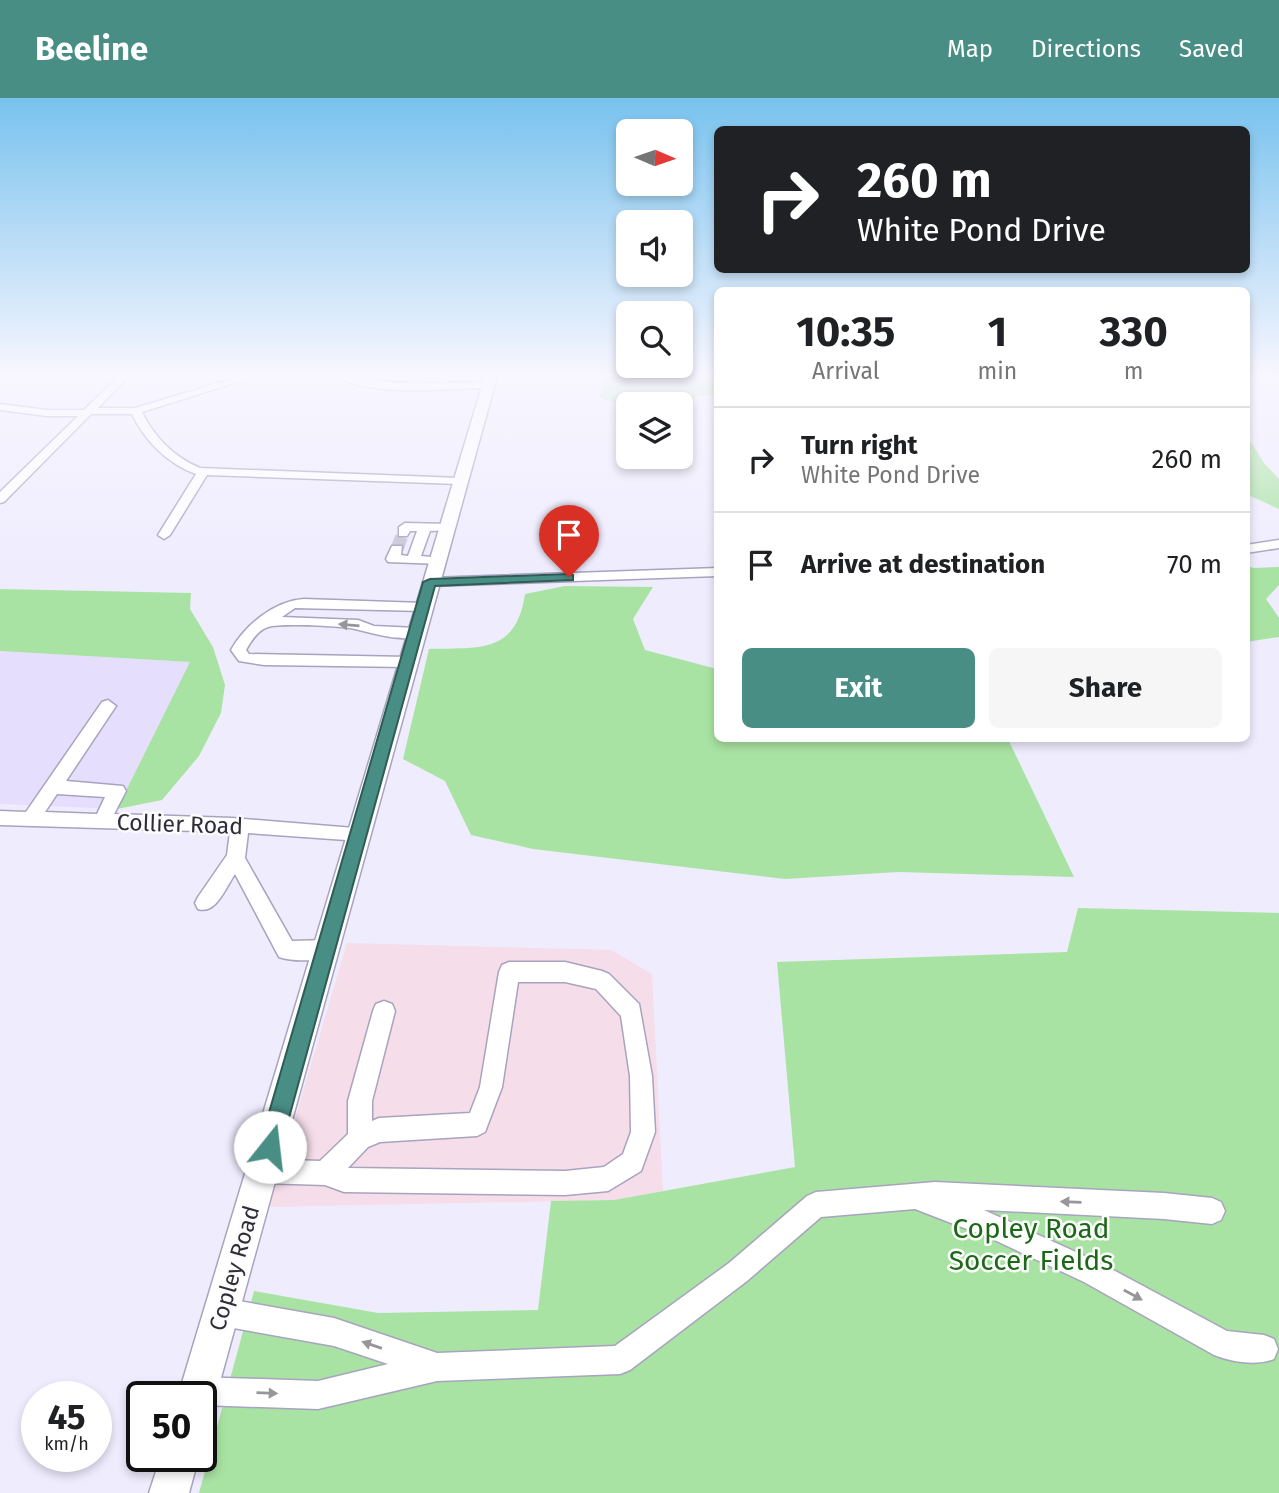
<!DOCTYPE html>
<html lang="en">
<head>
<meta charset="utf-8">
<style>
  :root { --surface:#fff; --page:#f6f6f6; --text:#202124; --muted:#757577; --line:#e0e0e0; --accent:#488e84 }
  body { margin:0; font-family:"Fira Sans",sans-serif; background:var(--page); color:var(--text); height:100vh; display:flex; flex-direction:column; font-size:26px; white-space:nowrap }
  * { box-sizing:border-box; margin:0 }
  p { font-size:23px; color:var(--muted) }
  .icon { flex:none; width:38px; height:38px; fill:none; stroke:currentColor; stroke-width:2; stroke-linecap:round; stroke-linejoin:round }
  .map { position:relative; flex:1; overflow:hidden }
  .details { position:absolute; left:714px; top:189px; width:536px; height:455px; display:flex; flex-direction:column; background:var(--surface); border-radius:10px; box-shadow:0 4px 10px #0003 }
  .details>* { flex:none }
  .hud { position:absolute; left:714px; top:28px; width:536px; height:147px; border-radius:10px; box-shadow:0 4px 10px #0003; background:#202124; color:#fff; overflow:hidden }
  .needle { width:46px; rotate:92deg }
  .buttons { position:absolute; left:616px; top:21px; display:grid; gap:14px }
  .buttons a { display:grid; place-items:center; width:77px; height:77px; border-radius:10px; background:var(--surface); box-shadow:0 4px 10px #0003; font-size:35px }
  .speed { position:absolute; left:21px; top:1283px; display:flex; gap:14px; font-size:35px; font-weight:700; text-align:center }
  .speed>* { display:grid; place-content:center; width:91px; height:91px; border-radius:50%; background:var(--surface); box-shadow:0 4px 10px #0003; line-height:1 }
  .speed small { font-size:18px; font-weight:400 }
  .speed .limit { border:4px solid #111; border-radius:10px; background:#fff; color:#111 }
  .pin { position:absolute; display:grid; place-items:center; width:60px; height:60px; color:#fff; margin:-72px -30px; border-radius:50% 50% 50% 0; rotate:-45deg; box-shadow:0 0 7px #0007 }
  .pin .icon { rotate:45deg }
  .me { position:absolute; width:77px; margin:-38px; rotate:16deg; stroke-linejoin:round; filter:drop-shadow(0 0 5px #0008) }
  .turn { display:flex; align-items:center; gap:24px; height:147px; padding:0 28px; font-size:32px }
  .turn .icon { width:91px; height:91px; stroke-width:2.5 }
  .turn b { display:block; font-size:49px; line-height:60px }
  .eta { display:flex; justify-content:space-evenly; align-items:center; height:119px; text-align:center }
  .eta b { font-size:42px; font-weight:700; line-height:49px }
  .action { display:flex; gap:14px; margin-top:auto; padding:14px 28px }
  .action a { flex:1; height:80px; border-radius:10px; background:var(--accent); color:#fff; font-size:28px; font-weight:700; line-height:80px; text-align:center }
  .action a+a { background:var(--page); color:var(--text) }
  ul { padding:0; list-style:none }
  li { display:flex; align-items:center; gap:21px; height:105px; padding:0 28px; border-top:2px solid var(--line) }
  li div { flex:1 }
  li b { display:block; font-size:26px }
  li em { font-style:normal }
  header { display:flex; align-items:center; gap:42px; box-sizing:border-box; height:98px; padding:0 35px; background:var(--accent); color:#fff }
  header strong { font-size:33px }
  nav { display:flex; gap:38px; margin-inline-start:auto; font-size:24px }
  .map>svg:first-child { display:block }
  .commercial { fill:#f5dde9 }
  .built { fill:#e5dffd }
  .green { fill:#a9e3a3 }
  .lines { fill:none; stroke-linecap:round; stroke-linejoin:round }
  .minor-tunnel { stroke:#c8c6d6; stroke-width:13; stroke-dasharray:13 7; stroke-linecap:butt }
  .minor-casing { stroke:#a8a3bf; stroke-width:3 }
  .major-casing { stroke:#a8a3bf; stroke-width:3 }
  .minor { fill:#fff; fill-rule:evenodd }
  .major { fill:#fff; fill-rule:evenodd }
  .oneway { fill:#96969b }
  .route { fill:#488e84; stroke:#2f5c56; stroke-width:2 }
  .labels { text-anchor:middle; stroke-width:5; stroke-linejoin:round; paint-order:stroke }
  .street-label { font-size:23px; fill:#2e2c37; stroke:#fcfcfc }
  .near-park-label { font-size:28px; fill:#1c6818; stroke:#fcfcfc }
</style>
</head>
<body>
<header>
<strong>Beeline</strong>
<nav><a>Map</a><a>Directions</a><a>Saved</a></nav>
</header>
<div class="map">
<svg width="1279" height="1395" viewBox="0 0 1279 1395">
  <rect width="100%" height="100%" fill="#efecfe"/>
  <path class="commercial" d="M347 845 611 852 652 876 663 1093 614 1102 269 1109Z"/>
  <path class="built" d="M0 553 191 564 117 711 0 706Z"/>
  <path class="green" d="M604 275H707L705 279 717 283V296L695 299 690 310 681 309V306H618L600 300Z
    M1246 336 1264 365 1279 381V411L1246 396Z
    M1246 468 1254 470 1279 469V487L1266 501 1279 520V539L1246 544Z
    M565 488 653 489 633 521 645 552 717 571 718 640 1008 641 1074 779 898 774 785 781 533 751 471 737 445 683 403 661 429 551C478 549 516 557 525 496Z
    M0 491 191 495 190 511 213 549 225 587 221 615 199 658 162 702 117 711 190 564 0 553Z
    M1078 810 1279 815V1395H199L254 1193 378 1215 538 1212 551 1103 614 1102 795 1069 777 864 1067 854Z"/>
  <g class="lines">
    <path class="minor-tunnel" d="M397 451 403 435"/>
    <defs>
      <path id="minor" d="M122 275H132L98 310H135L252 275H266L142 314C154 339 174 359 200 370L459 380 465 383 459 386 207 377 170 437 164 441 158 437 196 376C168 366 145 343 132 316H91L4 404 0 405V394L78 318H47L0 312V306L47 312H84Z
        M332 275C350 274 368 283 387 284 420 287 454 284 488 284L493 287 488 290C447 290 365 301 332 275Z
        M405 425 450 426V432L430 433 421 458 441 460V466L388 464 386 461 392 448H402L401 457 408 458 417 433H410L407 438H399V429Z
        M1279 442V450L1246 455V447Z
        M718 470V478L430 488 423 484 430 480Z
        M304 501 423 505 430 509 423 513 295 510 282 519 358 522 374 528 416 530 423 535C411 547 371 535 355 531 341 528 281 525 268 529 258 532 251 543 246 552L249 556 408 559 415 564 408 569 264 567 239 563 231 552C245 527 274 503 304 501Z
        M108 602 116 608 66 683 123 688 126 693 114 716 232 720 366 731 369 736 366 741 360 743 248 735 245 760 292 843 327 842 334 844 337 851 334 858C320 863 293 864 279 859L235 776C226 789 216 817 198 811L195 805 198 799 227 757 230 734 0 727V713L26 714 102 604ZM57 696 105 699 97 716 45 714Z
        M509 864H565L602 873 609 876 639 906 652 978 655 1034 641 1073 608 1093 565 1097 344 1094 325 1087 263 1085 254 1082 251 1073 254 1064 263 1061 320 1063 348 1036V1003L373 913 376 906 384 903 392 906 395 913 372 1003V1023L379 1020 470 1015 480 989 499 874 502 867ZM518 884H565L596 891 621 918 630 978 631 1034 623 1056 604 1069 565 1073 348 1070 368 1049 380 1044 477 1038 485 1034 502 989Z
        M935 1084 1164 1095 1212 1100 1221 1104 1225 1113 1221 1122 1212 1126 1164 1121 984 1112 1102 1166 1227 1233 1264 1237 1274 1241 1278 1251 1274 1261C1257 1268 1231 1264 1214 1257L1084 1184 990 1140 915 1111 821 1119 747 1183 630 1272 620 1276 437 1283 318 1311 201 1307V1298H186L184 1293 188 1283 198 1279 318 1283 388 1266 334 1248 222 1228 212 1224 208 1214 212 1204 222 1200 334 1220 437 1255 615 1248 729 1165 807 1098 816 1094Z"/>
      <path id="major" d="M486 275H498L216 1298 210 1311 201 1315V1298H178Z
        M161 1358H199L189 1395H149Z"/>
    </defs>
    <use href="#minor" class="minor-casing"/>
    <use href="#major" class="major-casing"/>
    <use href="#minor" class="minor"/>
    <use href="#major" class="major"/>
  </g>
  <defs><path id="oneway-solid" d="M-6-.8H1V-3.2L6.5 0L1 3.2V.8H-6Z" transform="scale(1.75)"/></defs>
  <g class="oneway">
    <use href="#oneway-solid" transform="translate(349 527) rotate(-175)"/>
    <use href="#oneway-solid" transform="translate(1071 1104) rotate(-178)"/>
    <use href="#oneway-solid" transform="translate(1133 1197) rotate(29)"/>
    <use href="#oneway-solid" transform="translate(372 1247) rotate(-161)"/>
    <use href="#oneway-solid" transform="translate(267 1295) rotate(2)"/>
  </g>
  <linearGradient id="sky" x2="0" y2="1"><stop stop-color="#78c2ee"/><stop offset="0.59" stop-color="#f8f6ff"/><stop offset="1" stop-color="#f8f6ff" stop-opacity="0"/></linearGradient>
  <rect width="1279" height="470" fill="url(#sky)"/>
  <path class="route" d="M569 476 573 477V482L435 488 281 1049 278 1056 270 1060 262 1056 259 1049 423 484 430 481Z"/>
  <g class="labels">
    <g class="street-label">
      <text transform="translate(180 726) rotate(2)" y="8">Collier Road</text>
      <text transform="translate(234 1170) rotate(-74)" y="8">Copley Road</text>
    </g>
    <g class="near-park-label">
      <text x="1031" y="1140">Copley Road<tspan x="1031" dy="32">Soccer Fields</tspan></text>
    </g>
  </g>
</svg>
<div class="buttons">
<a><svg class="needle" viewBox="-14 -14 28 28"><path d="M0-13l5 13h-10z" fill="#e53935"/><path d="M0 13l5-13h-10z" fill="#757577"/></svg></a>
<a><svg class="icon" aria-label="sound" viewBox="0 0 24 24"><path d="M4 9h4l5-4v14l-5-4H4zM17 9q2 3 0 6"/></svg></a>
<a><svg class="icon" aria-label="search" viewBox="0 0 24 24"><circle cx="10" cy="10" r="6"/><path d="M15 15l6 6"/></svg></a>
<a><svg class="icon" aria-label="layers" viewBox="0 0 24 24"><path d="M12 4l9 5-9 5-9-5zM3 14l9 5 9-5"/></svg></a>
</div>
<div class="speed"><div>45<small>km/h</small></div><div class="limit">50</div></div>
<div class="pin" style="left:569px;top:479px;background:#d93025"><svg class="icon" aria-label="arrive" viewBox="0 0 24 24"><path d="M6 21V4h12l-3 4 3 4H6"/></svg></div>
<svg class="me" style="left:270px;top:1049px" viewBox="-20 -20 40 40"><circle r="19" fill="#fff"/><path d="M0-13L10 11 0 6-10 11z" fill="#488e84"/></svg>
<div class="hud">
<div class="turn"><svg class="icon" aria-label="right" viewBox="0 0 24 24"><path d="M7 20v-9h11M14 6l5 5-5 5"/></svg><div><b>260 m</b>White Pond Drive</div></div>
</div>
<section class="details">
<div class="eta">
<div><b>10:35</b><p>Arrival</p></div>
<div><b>1</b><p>min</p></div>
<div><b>330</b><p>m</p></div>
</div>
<ul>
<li><svg class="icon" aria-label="right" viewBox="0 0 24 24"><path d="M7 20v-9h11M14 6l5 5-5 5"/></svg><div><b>Turn right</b><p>White Pond Drive</p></div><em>260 m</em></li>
<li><svg class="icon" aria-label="arrive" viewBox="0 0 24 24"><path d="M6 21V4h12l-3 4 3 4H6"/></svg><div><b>Arrive at destination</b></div><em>70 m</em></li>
</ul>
<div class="action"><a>Exit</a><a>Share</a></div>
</section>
</div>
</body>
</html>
